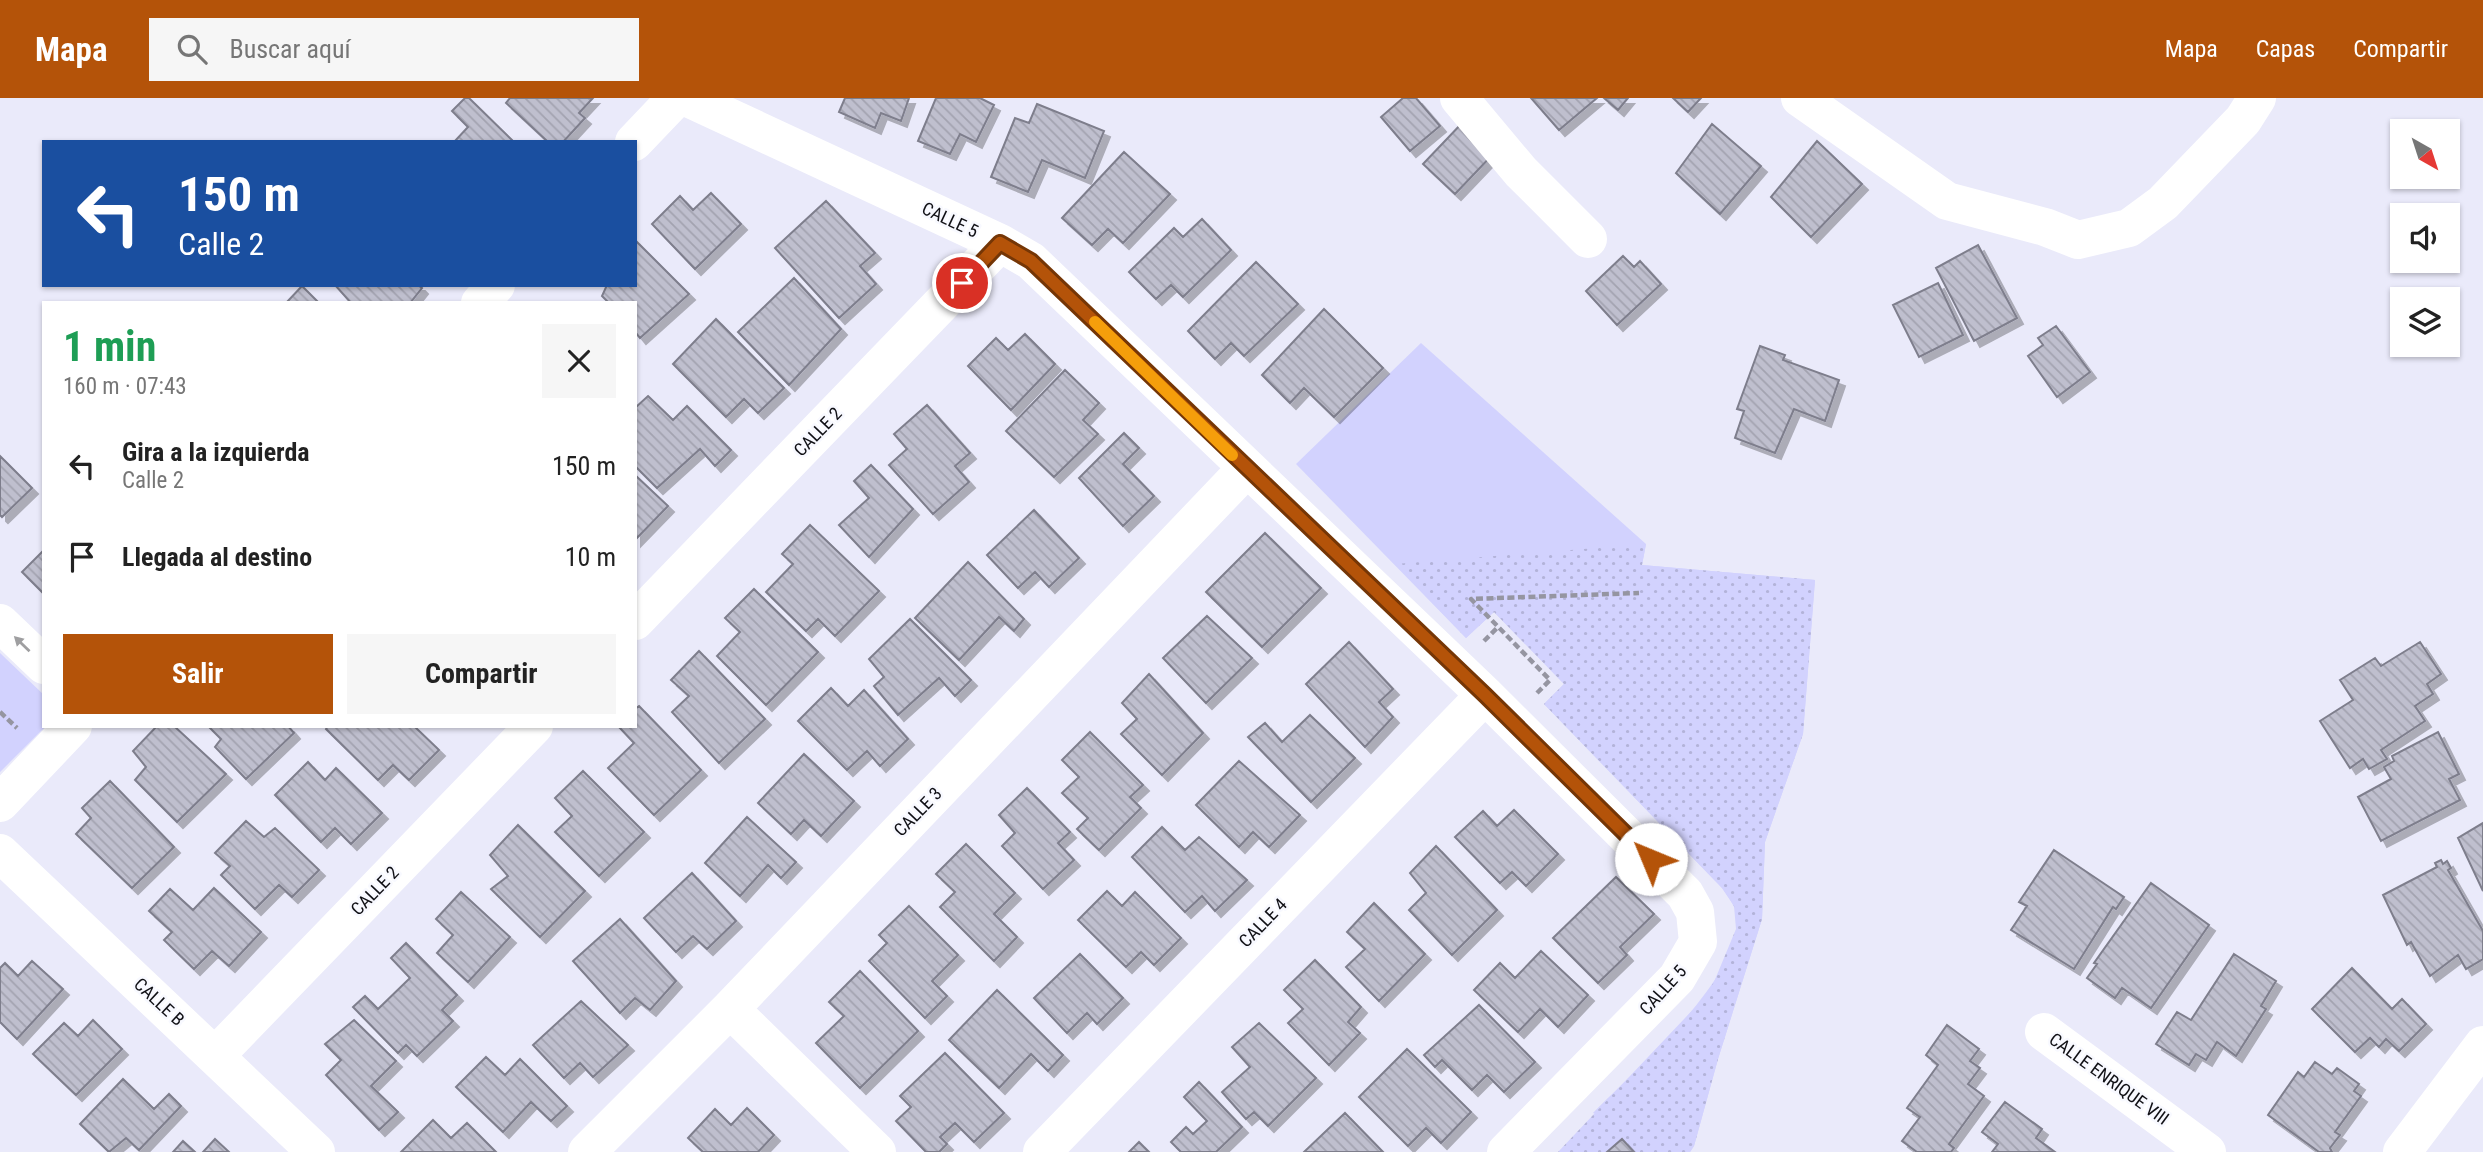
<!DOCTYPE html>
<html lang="es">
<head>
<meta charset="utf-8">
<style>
  :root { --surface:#fff; --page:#f6f6f6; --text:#222; --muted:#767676; --accent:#b45309 }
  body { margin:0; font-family:"Roboto Condensed",sans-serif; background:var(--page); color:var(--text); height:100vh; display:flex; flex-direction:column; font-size:26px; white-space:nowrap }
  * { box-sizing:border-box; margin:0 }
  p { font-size:23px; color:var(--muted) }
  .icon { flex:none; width:38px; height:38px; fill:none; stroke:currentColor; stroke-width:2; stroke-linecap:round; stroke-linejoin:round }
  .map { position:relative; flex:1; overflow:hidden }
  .drawer { position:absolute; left:42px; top:203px; width:595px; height:427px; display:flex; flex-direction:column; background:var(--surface); border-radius:0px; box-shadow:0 2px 5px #0004 }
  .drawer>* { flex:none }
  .banner { position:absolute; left:42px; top:42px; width:595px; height:147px; border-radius:0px; box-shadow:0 2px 5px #0004; background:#1a4fa0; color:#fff; overflow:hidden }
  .needle { width:46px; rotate:141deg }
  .tools { position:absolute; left:2390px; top:21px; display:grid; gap:14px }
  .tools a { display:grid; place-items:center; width:70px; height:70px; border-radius:0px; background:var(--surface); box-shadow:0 2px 5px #0004; font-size:35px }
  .pin { position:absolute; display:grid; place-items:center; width:60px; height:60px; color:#fff; margin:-30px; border:4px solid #fff; border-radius:50%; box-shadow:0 2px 7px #0007 }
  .me { position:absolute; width:77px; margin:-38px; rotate:315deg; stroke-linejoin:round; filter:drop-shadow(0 0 5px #0008) }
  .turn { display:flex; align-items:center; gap:24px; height:147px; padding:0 21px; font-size:32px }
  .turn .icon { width:91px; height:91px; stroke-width:2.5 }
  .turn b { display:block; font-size:49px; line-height:60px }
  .round { display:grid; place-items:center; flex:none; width:74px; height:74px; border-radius:0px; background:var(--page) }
  .headline { display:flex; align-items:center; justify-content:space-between; height:119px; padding:0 21px }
  h1 { font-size:42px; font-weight:700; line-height:52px; color:#1e9e55 }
  .action { display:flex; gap:14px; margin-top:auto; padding:14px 21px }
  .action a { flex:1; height:80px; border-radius:0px; background:var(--accent); color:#fff; font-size:28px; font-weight:700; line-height:80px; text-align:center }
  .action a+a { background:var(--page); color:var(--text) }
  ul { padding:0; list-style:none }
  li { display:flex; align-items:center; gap:21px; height:91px; padding:0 21px }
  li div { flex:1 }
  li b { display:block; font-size:26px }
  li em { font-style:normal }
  header { display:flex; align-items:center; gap:42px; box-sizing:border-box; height:98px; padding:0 35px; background:var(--accent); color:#fff }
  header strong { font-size:33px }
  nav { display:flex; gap:38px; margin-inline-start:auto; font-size:24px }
  .search { width:490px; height:63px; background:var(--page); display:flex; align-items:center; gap:18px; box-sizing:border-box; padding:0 24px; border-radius:0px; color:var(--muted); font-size:26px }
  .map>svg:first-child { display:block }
  .grass { fill:#d2d2fe }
  .park { fill:url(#park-dots) }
  .building { fill:url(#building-back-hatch); stroke:#7e7e8c; stroke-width:2; filter:url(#shadow) }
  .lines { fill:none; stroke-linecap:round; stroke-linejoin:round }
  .path { stroke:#9595a1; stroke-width:4.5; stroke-dasharray:7 3.5; stroke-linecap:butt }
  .street { stroke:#fff; stroke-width:38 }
  .oneway { fill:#9f9fa1 }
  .route-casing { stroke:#753606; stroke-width:18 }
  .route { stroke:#b45309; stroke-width:12 }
  .slow { stroke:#f59e0b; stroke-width:12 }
  .labels { text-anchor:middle; stroke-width:5; stroke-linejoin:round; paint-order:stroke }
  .street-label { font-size:18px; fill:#101015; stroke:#f8f9ff }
</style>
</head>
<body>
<header>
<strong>Mapa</strong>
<div class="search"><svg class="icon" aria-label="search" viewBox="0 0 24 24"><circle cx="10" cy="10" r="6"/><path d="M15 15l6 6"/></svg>Buscar aquí</div>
<nav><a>Mapa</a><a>Capas</a><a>Compartir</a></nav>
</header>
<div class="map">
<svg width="2483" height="1054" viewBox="0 0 2483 1054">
  <defs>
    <pattern id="park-dots" width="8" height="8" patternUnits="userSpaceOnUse" patternTransform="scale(1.75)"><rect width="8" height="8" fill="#d2d2fe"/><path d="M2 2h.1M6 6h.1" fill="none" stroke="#b3b3d9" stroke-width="1.8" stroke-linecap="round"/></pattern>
    <pattern id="building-back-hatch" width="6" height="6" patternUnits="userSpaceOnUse" patternTransform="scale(1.75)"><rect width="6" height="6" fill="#bfbfce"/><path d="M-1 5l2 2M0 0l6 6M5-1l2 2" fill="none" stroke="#a3a3b0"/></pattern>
    <filter id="shadow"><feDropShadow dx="6" dy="6" stdDeviation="0" flood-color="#0004"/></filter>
  </defs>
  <rect width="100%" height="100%" fill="#eaeafa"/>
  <path class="grass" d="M1421 245 1646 446 1642 467 1815 482 1803 636 1765 744 1762 821 1718 961 1694 1048 1690 1054 1593 1015C1633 974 1744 878 1737 818 1735 807 1728 799 1722 790L1544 606 1564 586 1494 514 1466 540 1296 366Z
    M0 555 44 597 46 628 0 674Z"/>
  <path class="park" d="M1646 446 1642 467 1815 482 1803 636 1765 744 1762 821 1718 961 1694 1048 1690 1054H1558L1703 901 1714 884 1736 831 1734 808 1722 790 1544 606 1564 586 1494 514 1466 540 1395 466Z"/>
  <path class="building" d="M465 0H469L514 44H454L468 29 452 13Z
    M510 0H593L579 15 585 20 563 44H548L506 5Z
    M845 0H909L901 23 881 15 875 30 839 14Z
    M936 0H980L994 7 976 44 960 36 950 56 918 43Z
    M1403 0H1416L1440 28 1410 53 1381 19Z
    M1531 0H1597L1559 32Z
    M1604 0H1628L1618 12Z
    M1673 0H1701L1688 14Z
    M1037 6 1104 33 1085 80 1042 62 1028 94 991 79 1015 20 1029 25Z
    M1464 23 1496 53 1455 96 1423 66Z
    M1712 26 1761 68 1720 116 1676 75Z
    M1817 43 1862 86 1811 139 1771 99Z
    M1124 54 1170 96 1123 145 1108 131 1092 147 1062 120Z
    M711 95 741 126 695 171 652 126 680 98 693 112Z
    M826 103 875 155 860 168 876 186 839 220 775 150Z
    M1202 121 1231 152 1183 199 1171 187 1156 201 1129 174 1174 130 1183 139Z
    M635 142 689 196 640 240 635 234V205H609L602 198 607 187H635Z
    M1978 147 2017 220 1974 243 1936 170Z
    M1623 158 1634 169 1640 163 1661 186 1617 227 1586 193Z
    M1256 164 1298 206 1244 258 1231 245 1215 261 1188 233Z
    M794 180 841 231 789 287 738 234Z
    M1938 185 1963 237 1919 259 1893 207Z
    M335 187H419L422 190 410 205H351Z
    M302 188 319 205H286Z
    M1324 211 1383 270 1334 319 1304 290 1290 305 1262 277Z
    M716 221 784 290 758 315 744 301 726 319 673 266Z
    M2056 228 2090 274 2057 299 2028 258 2043 247 2038 240Z
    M1025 236 1055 266 1011 312 968 268 996 240 1008 252Z
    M1760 248 1785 257 1783 262 1839 282 1825 323 1794 311 1775 355 1735 340 1744 313 1737 311Z
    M1065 272 1099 305 1083 322 1098 336 1054 379 1006 333Z
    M648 298 673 322 687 308 731 352 715 368 700 351 657 390 635 368V310Z
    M927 307 970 355 955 368 969 384 933 416 889 367 907 351 894 336Z
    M1124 335 1139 350 1123 366 1154 398 1123 428 1079 380Z
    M0 358 32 390 2 419 0 417Z
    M871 367 913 411 869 459 839 427 869 400 854 383Z
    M635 377 668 408 635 442Z
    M1034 412 1079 460 1049 489 1035 474 1018 490 987 457Z
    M810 427 879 493 835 538 818 521 806 533 766 494 793 466 782 456Z
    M1265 435 1321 490 1262 549 1206 494Z
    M44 452V496L22 474Z
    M968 464 1024 521 1014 533 999 519 959 562 915 520Z
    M754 491 818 554 766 607 717 558 740 534 725 520Z
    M1207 518 1252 560 1206 605 1163 560Z
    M910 521 971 582 955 598 939 580 898 617 874 588 884 579 869 561Z
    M1349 544 1393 591 1379 604 1393 619 1365 649 1306 586Z
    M2420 544 2441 576 2427 586 2433 596 2415 608 2425 623 2381 652 2387 661 2369 671 2363 661 2350 670 2320 623 2353 602 2340 582 2375 560 2381 568Z
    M699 553 765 621 719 665 672 614 689 598 671 582Z
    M1149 576 1203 635 1162 677 1121 636 1137 621 1122 605Z
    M831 590 848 608 864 592 908 641 880 668 867 653 847 672 798 623Z
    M639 608 701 672 654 717 608 670 634 645 618 628H635V611Z
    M1310 617 1355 660 1311 704 1248 639 1265 625 1282 644Z
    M157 628H174L226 676 177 724 135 682 146 669 133 653Z
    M208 628H288L294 635 246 681 215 649 221 641Z
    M328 628H414L439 652 409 682 393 667 378 682 326 631Z
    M1090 634 1143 687 1130 699 1141 710 1099 752 1077 731 1088 720 1062 695 1079 679 1062 662Z
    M2438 634 2459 676 2449 681 2460 702 2381 743 2358 699 2391 681 2384 669 2394 663 2392 658Z
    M804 656 854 703 821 738 804 722 791 736 758 705Z
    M1239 663 1300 717 1269 749 1253 734 1239 749 1196 707Z
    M308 664 325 682 336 670 382 715 351 746 335 730 321 744 275 697Z
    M583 673 644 734 599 778 555 734 572 718 555 700Z
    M110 683 174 749 132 790 76 736 91 720 82 710Z
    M1027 690 1070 734 1058 745 1074 762 1043 791 1002 748 1015 735 999 717Z
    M1514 712 1558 756 1526 788 1512 774 1500 785 1455 739 1483 713 1497 728Z
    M747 719 796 764 781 780 768 767 740 798 705 765Z
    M246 723 264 739 275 730 319 772 292 799 279 787 255 811 221 777 230 768 215 755Z
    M2483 725V793L2458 740Z
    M518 727 585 793 540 839 491 791 508 778 490 757Z
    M1162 729 1185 752 1199 739 1247 782 1215 813 1202 798 1185 814 1132 759Z
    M966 746 1015 795 994 816 1017 839 994 863 940 809 955 794 936 776Z
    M1436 748 1497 812 1452 857 1409 812 1426 795 1410 775Z
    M2054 752 2124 799 2116 811 2113 809 2074 871 2011 832 2027 808 2019 804Z
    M2441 762 2443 766 2447 763 2451 770 2448 772 2483 833V861L2466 871 2458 857 2430 878 2411 844 2407 847 2383 797 2437 769 2435 765Z
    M692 775 736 823 707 851 693 838 676 854 644 820Z
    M1616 779 1654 816 1620 849 1627 857 1598 885 1553 840Z
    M2151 785 2209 827 2151 910 2122 890 2115 900 2087 880 2097 866 2094 865Z
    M214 790 261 834 229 868 212 853 194 871 164 842 172 834 149 813 170 791 193 812Z
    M1107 793 1122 808 1135 794 1181 840 1154 867 1141 854 1126 869 1078 822Z
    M461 794 510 839 468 884 437 855 453 837 436 821Z
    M1374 805 1425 856 1379 903 1346 869 1365 851 1347 834Z
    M909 808 958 857 932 883 947 898 925 920 869 863 887 845 879 837Z
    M620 821 676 883 650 912 635 900 620 915 573 863Z
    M406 845 457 897 442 912 453 923 417 958 406 947 398 955 353 909 365 898 378 911 410 880 391 860Z
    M1541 853 1588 897 1558 929 1540 911 1518 934 1474 892 1500 865 1515 880Z
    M1080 856 1123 900 1097 926 1087 915 1067 935 1034 900Z
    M2234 856 2276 883 2261 908 2266 911 2236 958 2217 944 2206 962 2196 956 2189 967 2156 946 2177 914 2191 922Z
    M1315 862 1361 909 1348 924 1360 935 1329 967 1288 925 1303 911 1284 892Z
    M32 863 63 891 17 941 0 924V870L5 865 18 878Z
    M2352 870 2392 911 2402 901 2426 926 2399 953 2386 941 2379 949 2370 940 2355 954 2312 911Z
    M860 873 918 933 860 990 816 945 844 918 829 904Z
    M997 892 1063 957 1048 973 1031 956 999 990 949 942Z
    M581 903 628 947 593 979 580 965 564 980 533 947Z
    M1479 907 1535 964 1504 994 1487 977 1472 992 1442 962 1435 969 1424 957Z
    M93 922 122 951 76 997 33 956 64 925 78 938Z
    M354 922 396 963 371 988 398 1014 379 1032 326 977 341 962 325 946Z
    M1259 925 1316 980 1268 1028 1254 1014 1246 1021 1222 994 1250 969 1232 949Z
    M1947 927 1979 951 1970 963 1980 970 1968 986 1984 998 1949 1046 1954 1050 1951 1054H1917L1902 1043 1920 1019 1907 1010 1938 967 1926 957Z
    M1407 951 1471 1014 1441 1045 1426 1030 1408 1048 1359 999Z
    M945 955 1004 1015 974 1044 955 1025 940 1039 947 1046 939 1054H926L896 1023 911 1009 900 998Z
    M486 959 505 977 520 961 567 1008 551 1023 531 1004 503 1034 456 989Z
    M2315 964 2332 976 2337 970 2359 986 2354 993 2361 998 2335 1034 2340 1037 2330 1050 2332 1054H2319L2268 1017 2298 974 2304 979Z
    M123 981 154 1011 169 996 181 1008 139 1052 126 1040 109 1054 80 1026Z
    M1199 984 1242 1029 1216 1054H1181L1171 1044 1186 1029 1193 1036 1207 1023 1184 999Z
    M2005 1004 2042 1031 2036 1040 2055 1054H1992L1998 1046 1982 1034Z
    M747 1010 774 1037 758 1054H703L688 1040 715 1011 731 1027Z
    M1345 1015 1383 1054H1304Z
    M433 1022 451 1040 467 1025 496 1054H401Z
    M215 1041 229 1054H203Z
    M1622 1041 1634 1054H1607Z
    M183 1043 195 1054H173Z
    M1139 1044 1149 1054H1129Z"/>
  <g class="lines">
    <path class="path" d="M1484 543 1498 529
      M1537 595 1550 582 1471 501 1639 495
      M0 614 17 630"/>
    <path class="street" d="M688 0 1000 145 1031 163 1485 597 1685 796 1695 814 1698 844 1677 880 1506 1054
      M1459 0 1521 74 1588 141
      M1800 0 1947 103 2045 129 2078 142 2129 130 2163 105 2243 22 2257 0
      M634 44 676 0
      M480 205 496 187
      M635 523 1000 145
      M0 525 44 567
      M0 705 73 628
      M0 755 316 1054
      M730 911 877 1054
      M2044 934 2207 1054
      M216 957 534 628
      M587 1054 730 911 1246 371
      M1042 1054 1485 597
      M2402 1054 2483 947"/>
  </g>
  <defs><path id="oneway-solid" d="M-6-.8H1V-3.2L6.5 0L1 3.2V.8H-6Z" transform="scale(1.75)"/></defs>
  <use class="oneway" href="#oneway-solid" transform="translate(22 546) rotate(-136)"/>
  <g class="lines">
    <defs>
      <path id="route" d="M962 185 1000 145 1031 163 1485 597 1651 761"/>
    </defs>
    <use href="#route" class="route-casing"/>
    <use href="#route" class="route"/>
    <path class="slow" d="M1095 224 1232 357"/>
  </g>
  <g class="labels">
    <g class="street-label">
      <text transform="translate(950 122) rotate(25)" y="6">CALLE 5</text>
      <text transform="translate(818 334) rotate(-46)" y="6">CALLE 2</text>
      <text transform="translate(918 714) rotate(-46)" y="6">CALLE 3</text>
      <text transform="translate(375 793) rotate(-46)" y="6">CALLE 2</text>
      <text transform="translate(1263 825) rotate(-46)" y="6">CALLE 4</text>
      <text transform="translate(1663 892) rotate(-48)" y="6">CALLE 5</text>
      <text transform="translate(159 904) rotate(43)" y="6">CALLE B</text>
      <text transform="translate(2109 981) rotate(36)" y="6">CALLE ENRIQUE VIII</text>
    </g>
  </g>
</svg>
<div class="tools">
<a><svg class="needle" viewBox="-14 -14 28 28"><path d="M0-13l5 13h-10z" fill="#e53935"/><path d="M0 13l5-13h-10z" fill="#767676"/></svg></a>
<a><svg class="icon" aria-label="sound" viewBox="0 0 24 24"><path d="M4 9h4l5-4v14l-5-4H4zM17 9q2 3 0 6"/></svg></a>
<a><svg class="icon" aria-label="layers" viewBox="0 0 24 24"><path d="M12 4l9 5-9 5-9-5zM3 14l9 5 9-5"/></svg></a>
</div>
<div class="pin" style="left:962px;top:185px;background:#d93025"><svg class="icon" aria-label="arrive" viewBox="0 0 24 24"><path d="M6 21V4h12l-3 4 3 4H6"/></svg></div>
<svg class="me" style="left:1651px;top:761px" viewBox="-20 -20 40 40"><circle r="19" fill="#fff"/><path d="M0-13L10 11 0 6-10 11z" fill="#b45309"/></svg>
<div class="banner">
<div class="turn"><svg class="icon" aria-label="left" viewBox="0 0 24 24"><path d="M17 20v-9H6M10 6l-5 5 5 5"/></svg><div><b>150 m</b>Calle 2</div></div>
</div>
<section class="drawer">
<div class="headline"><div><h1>1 min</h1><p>160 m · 07:43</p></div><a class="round"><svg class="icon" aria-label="close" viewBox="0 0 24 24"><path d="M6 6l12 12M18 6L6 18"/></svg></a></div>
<ul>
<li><svg class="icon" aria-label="left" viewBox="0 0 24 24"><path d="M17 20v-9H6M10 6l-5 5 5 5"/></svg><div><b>Gira a la izquierda</b><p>Calle 2</p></div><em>150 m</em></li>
<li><svg class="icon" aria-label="arrive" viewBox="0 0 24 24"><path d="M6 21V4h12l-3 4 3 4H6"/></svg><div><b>Llegada al destino</b></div><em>10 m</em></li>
</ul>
<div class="action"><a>Salir</a><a>Compartir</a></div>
</section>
</div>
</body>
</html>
